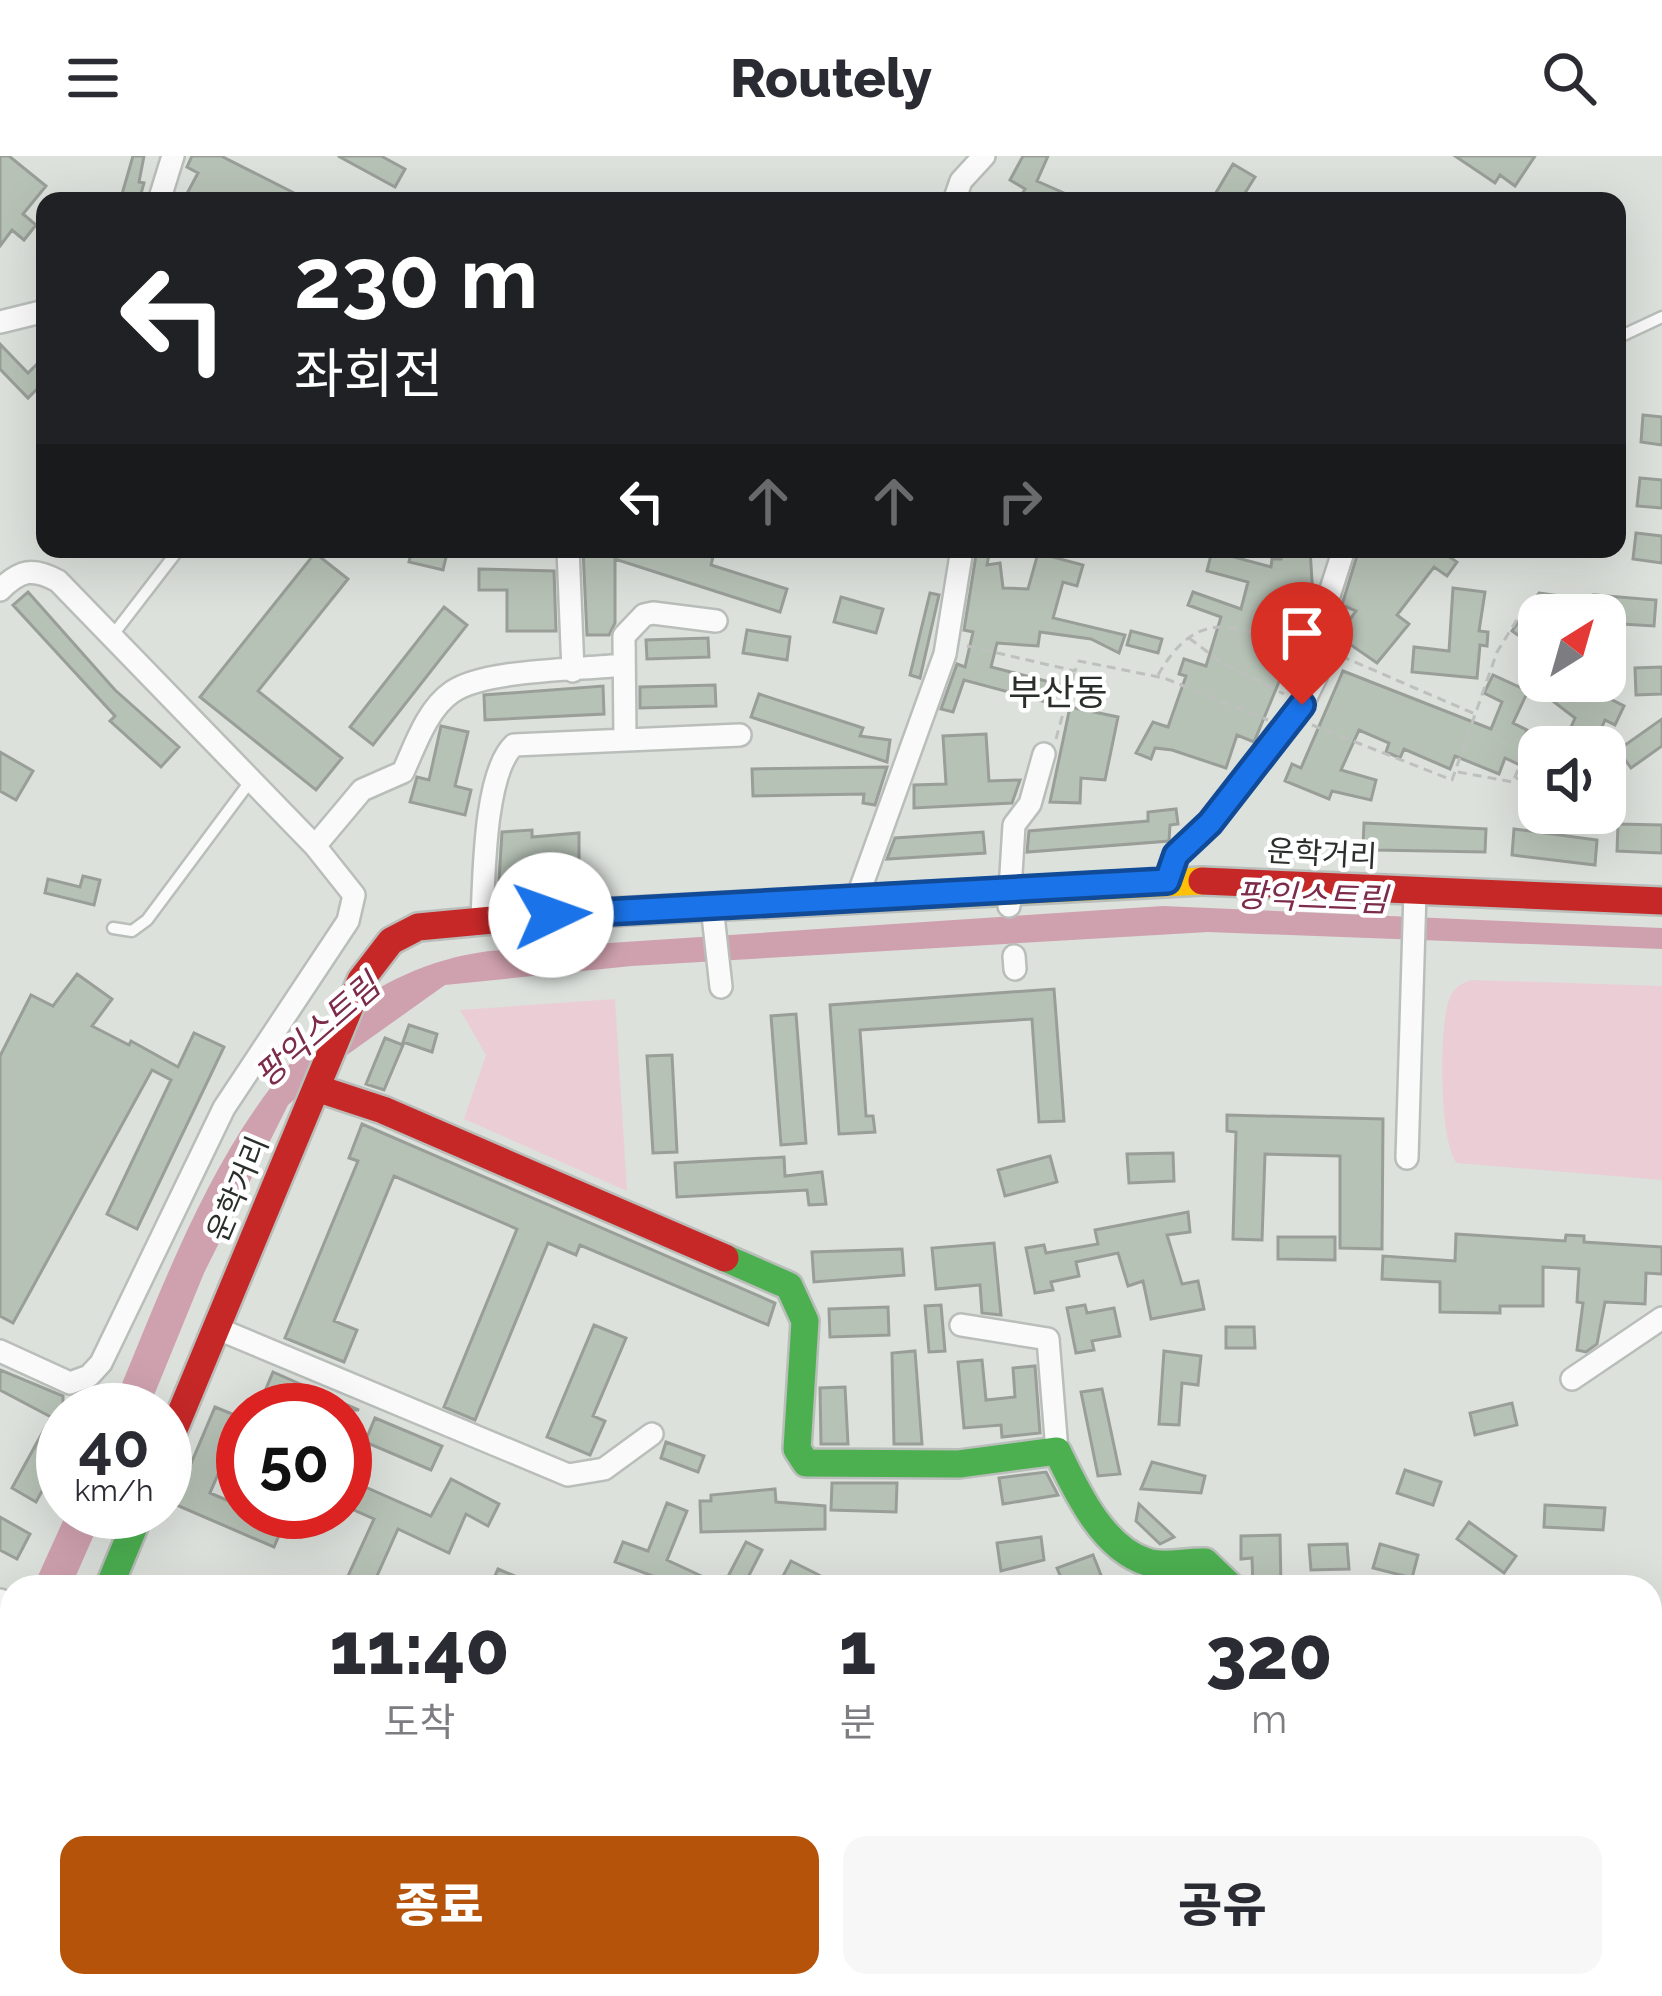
<!DOCTYPE html>
<html lang="ko">
<head>
<meta charset="utf-8">
<style>
  :root { --surface:#fff; --page:#f7f7f7; --text:#2b2b33; --muted:#7c7c81; --accent:#b45309 }
  body { margin:0; font-family:Raleway,"Noto Sans KR",sans-serif; background:var(--page); color:var(--text); height:100vh; display:flex; flex-direction:column; font-size:45px; white-space:nowrap }
  * { box-sizing:border-box; margin:0 }
  p { font-size:39px; color:var(--muted) }
  .icon { flex:none; width:66px; height:66px; fill:none; stroke:currentColor; stroke-width:2; stroke-linecap:round; stroke-linejoin:round }
  .map { position:relative; flex:1; overflow:hidden }
  .panel { position:absolute; left:0px; top:1419px; width:1662px; height:423px; display:flex; flex-direction:column; background:var(--surface); border-radius:36px 36px 0 0; box-shadow:0 12px 48px #0002 }
  .panel>* { flex:none }
  .guide { position:absolute; left:36px; top:36px; width:1590px; height:366px; border-radius:24px; box-shadow:0 12px 48px #0002; background:#202124; color:#fff; overflow:hidden }
  .needle { width:78px; rotate:37deg }
  .tools { position:absolute; left:1518px; top:438px; display:grid; gap:24px }
  .tools a { display:grid; place-items:center; width:108px; height:108px; border-radius:24px; background:var(--surface); box-shadow:0 12px 48px #0002; font-size:60px }
  .speed { position:absolute; left:36px; top:1227px; display:flex; gap:24px; font-size:60px; font-weight:700; text-align:center }
  .speed>* { display:grid; place-content:center; width:156px; height:156px; border-radius:50%; background:var(--surface); box-shadow:0 12px 48px #0002; line-height:1 }
  .speed small { font-size:30px; font-weight:400 }
  .speed .limit { border:18px solid #d22; background:#fff; color:#111 }
  .pin { position:absolute; display:grid; place-items:center; width:102px; height:102px; color:#fff; margin:-123px -51px; border-radius:50% 50% 50% 0; rotate:-45deg; box-shadow:0 0 12px #0007 }
  .pin .icon { rotate:45deg }
  .me { position:absolute; width:132px; margin:-66px; rotate:87deg; stroke-linejoin:round; filter:drop-shadow(0 0 9px #0008) }
  .turn { display:flex; align-items:center; gap:42px; height:252px; padding:0 60px; font-size:54px }
  .turn .icon { width:156px; height:156px; stroke-width:2.5 }
  .turn b { display:block; font-size:84px; line-height:102px }
  .lanes { display:flex; align-items:center; height:114px; padding:0 60px; background:#0003; justify-content:center; gap:60px; direction:ltr }
  .lanes .off { opacity:.35 }
  .eta { display:flex; justify-content:space-evenly; align-items:center; height:204px; text-align:center }
  .eta b { font-size:72px; font-weight:800; line-height:84px }
  .cta { display:flex; gap:24px; margin-top:auto; padding:24px 60px }
  .cta a { flex:1; height:138px; border-radius:24px; background:var(--accent); color:#fff; font-size:48px; font-weight:800; line-height:138px; text-align:center }
  .cta a+a { background:var(--page); color:var(--text) }
  header { display:flex; justify-content:space-between; align-items:center; height:156px; padding:0 60px; background:var(--surface); font-size:54px; font-weight:800 }
  .map>svg:first-child { display:block }
  .green { fill:#ebced5 }
  .forest { fill:#d9b5be }
  .water { fill:#cfa1ae }
  .building { fill:#b7c2b6; stroke:#9a9e99; stroke-width:3 }
  .lines { fill:none; stroke-linecap:round; stroke-linejoin:round }
  .lane-casing { stroke:#babeba; stroke-width:15 }
  .street-casing { stroke:#babeba; stroke-width:26 }
  .fast-casing { stroke:#babeba; stroke-width:32 }
  .slow-casing { stroke:#babeba; stroke-width:32 }
  .jam-casing { stroke:#babeba; stroke-width:32 }
  .path { stroke:#bec0be; stroke-width:3; stroke-dasharray:9 6; stroke-linecap:butt }
  .lane { stroke:#fafafa; stroke-width:10 }
  .street { stroke:#fafafa; stroke-width:21 }
  .fast { stroke:#4caf50; stroke-width:27 }
  .slow { stroke:#ffc107; stroke-width:27 }
  .jam { stroke:#c62828; stroke-width:27 }
  .route-casing { stroke:#114b97; stroke-width:30 }
  .route { stroke:#1a73e8; stroke-width:21 }
  .labels { text-anchor:middle; stroke-width:9; stroke-linejoin:round; paint-order:stroke }
  .street-label { font-size:30px; fill:#2b2f2b; stroke:#fff }
  .water-label { font-size:33px; font-style:italic; fill:#7c2b4a; stroke:#fff }
  .quarter-label { font-size:36px; fill:#2b2f2b; stroke:#fff }
</style>
</head>
<body>
<header><svg class="icon" aria-label="menu" viewBox="0 0 24 24"><path d="M4 6h16M4 12h16M4 18h16"/></svg>Routely<svg class="icon" aria-label="search" viewBox="0 0 24 24"><circle cx="10" cy="10" r="6"/><path d="M15 15l6 6"/></svg></header>
<div class="map">
<svg width="1662" height="1840" viewBox="0 0 1662 1840">
  <rect width="100%" height="100%" fill="#dce1dc"/>
  <path class="green" d="M1473 824 1662 830V1024L1457 1007C1439 989 1438 863 1451 839 1456 830 1463 826 1473 824Z
    M615 843 627 1035 464 963 486 899 460 854Z"/>
  <path class="forest" d="M1650 1704 1662 1705V1805L1650 1783Z"/>
  <path class="water" d="M1163 750 1662 772V793L1208 776 632 810 445 829 344 901 288 949 204 1117 148 1254H111C186 1077 266 824 489 795Z
    M67 1356H104L71 1431H33Z
    M12 1477V1563L0 1592V1503Z"/>
  <path class="building" d="M0 0H9L46 30 23 58 36 69 24 84 12 74 0 90Z
    M133 0H144L139 26 144 27 139 45H120Z
    M192 0H221L310 45H183L198 17 187 11Z
    M338 0H381L405 13 395 31Z
    M1023 0H1048L1037 25 1082 45H1018L1025 33 1010 24Z
    M1455 0H1535L1515 30 1500 19 1495 27Z
    M1233 8 1255 21 1240 45H1211Z
    M0 188 28 217 45 200V225L28 242 0 213Z
    M1643 259 1662 261V289L1641 286Z
    M1640 322 1662 324V352L1637 350Z
    M1636 377 1662 380V407L1633 403Z
    M412 393H448L443 414 409 406Z
    M583 393H715L711 409 787 433 780 456 615 403V467L609 479H587Z
    M977 393H990L987 409 1000 407 1003 432 1028 433 1038 397 1083 409 1077 430 1063 426 1053 462 1125 479 1119 497 1091 483 1040 476 1038 490 997 487 991 511 1058 528 1053 548 964 524 953 556 941 553 957 508 965 511 973 476 964 474Z
    M1281 393H1310L1313 441 1303 480 1276 465 1261 497 1299 512 1294 526 1281 521 1254 586 1237 579 1226 612 1172 594 1155 592 1151 603 1136 597 1153 566 1168 571 1186 520 1179 518 1184 503 1206 510 1221 461 1188 449 1193 436 1241 453 1248 426 1207 415 1212 395 1271 411 1272 403H1281Z
    M1359 393H1438L1457 406 1447 420 1434 411 1397 459 1409 468 1377 507 1338 480 1356 455 1342 449Z
    M315 397 348 423 258 535 342 602 316 634 200 541Z
    M479 413 554 415 556 475H507V434H479Z
    M1453 432 1485 436 1479 475 1488 476 1487 490 1480 489 1477 522 1412 516 1414 491 1449 495Z
    M28 436 115 534 179 591 161 611 110 565 115 560 13 449Z
    M930 437 939 439 920 522 910 519Z
    M1539 437 1594 445V439L1656 444 1654 470 1605 467V459H1539L1522 482 1512 475Z
    M841 441 883 453 876 477 834 466Z
    M444 451 467 469 373 589 350 571Z
    M747 474 790 481 787 504 743 497Z
    M1131 475 1162 483 1158 497 1127 489Z
    M708 482 709 501 647 503 646 484Z
    M1662 511V538L1636 539 1635 512Z
    M1343 515 1491 573 1502 546 1484 537 1493 519 1528 535 1513 567 1527 574 1520 590 1539 599V618L1505 602 1499 618 1455 600 1450 613 1404 593 1400 602 1386 596 1389 587 1359 574 1341 614 1376 624 1371 644 1332 635 1329 643 1285 625 1292 608 1301 612Z
    M1549 525H1590L1587 531 1624 550 1615 569 1605 564 1593 591H1580L1565 585 1575 562 1541 536Z
    M715 529 716 550 640 552V531Z
    M603 530 604 558 485 564 484 539Z
    M759 538 863 572 860 580 890 584 887 606 751 561Z
    M1070 551 1118 561 1105 624 1081 622 1080 647 1050 646Z
    M1662 563V590L1631 612 1618 594Z
    M441 570 468 576 455 630 471 634 465 659 410 646 417 621 429 624Z
    M986 578 989 625 1020 624 1012 647 914 652V629L946 628 943 580Z
    M0 596 33 615 16 644 0 635Z
    M887 611 875 649 863 647 864 638 753 640 752 613Z
    M1176 653 1178 668 1170 669 1169 685 1027 696 1029 675 1148 665V656Z
    M1364 667 1486 673 1485 696 1374 694 1363 690Z
    M1618 668 1662 669V697L1617 695Z
    M1514 673 1597 684 1595 709 1512 699Z
    M532 674V681L579 677V721L499 724 502 676Z
    M983 676 985 697 887 703 895 682Z
    M83 720 100 724 94 749 45 737 48 723 80 731Z
    M77 818 112 843 92 870 129 889 131 885 178 911 194 877 224 891 137 1073 107 1058 171 924 152 914 13 1167 0 1160V900L31 839 53 850Z
    M1054 833 1064 965 1039 966 1032 863 860 874 866 960H873L875 976 839 978 830 849Z
    M796 858 806 987 781 989 771 860Z
    M409 869 437 878 432 896 403 886Z
    M385 882 403 889 384 934 366 928Z
    M672 899 677 996 653 997 647 900Z
    M1227 959 1383 963 1382 1093 1340 1092V1000L1265 998 1262 1084 1233 1083 1236 976 1227 975Z
    M362 968 775 1147 768 1169 580 1089 576 1099 548 1087 475 1264 444 1251 517 1073 394 1020 334 1165 357 1174 344 1206 285 1182 358 1005 349 1002Z
    M1173 997 1174 1025 1129 1027 1127 998Z
    M1050 1000 1057 1026 1005 1040 998 1014Z
    M784 1001 785 1020 822 1016 826 1048 809 1049 807 1034 677 1041 675 1007Z
    M1188 1056 1190 1076 1167 1079 1182 1128 1198 1125 1204 1153 1151 1163 1143 1125 1128 1130 1118 1097 1076 1106 1079 1120 1051 1126 1053 1134 1035 1137 1026 1092 1044 1089 1046 1097 1098 1088 1095 1074Z
    M1456 1078 1565 1085 1566 1079 1584 1080V1086L1662 1091V1118L1646 1117 1645 1148 1605 1146 1597 1188 1586 1196 1577 1194 1583 1147 1577 1146 1579 1113 1543 1111V1150H1500V1157L1440 1156V1126L1382 1123 1383 1100 1455 1105Z
    M1278 1081H1335V1104L1278 1103Z
    M994 1087 1001 1159 982 1157 980 1129 936 1133 932 1092Z
    M902 1093 904 1119 814 1126 812 1096Z
    M941 1149 945 1195 929 1196 925 1150Z
    M1085 1149 1087 1157 1114 1152 1120 1180 1092 1185 1094 1194 1076 1197 1067 1152Z
    M888 1151 889 1179 830 1181 829 1153Z
    M594 1169 626 1182 593 1260 605 1265 590 1299 547 1281Z
    M1226 1171H1254L1255 1192H1226Z
    M915 1195 922 1288H894L892 1197Z
    M1164 1195 1201 1200 1198 1229 1182 1227 1179 1269 1159 1268Z
    M982 1204 986 1244 1015 1241 1013 1212 1035 1210 1040 1277 1002 1281 1001 1269 964 1272 958 1206Z
    M0 1214 63 1240V1297L36 1346 12 1332 51 1261 0 1234Z
    M273 1216 359 1254H257Z
    M845 1231 848 1288H821L820 1232Z
    M1102 1233 1120 1318 1098 1320 1081 1236Z
    M1512 1247 1517 1269 1475 1279 1470 1257Z
    M215 1251 242 1262 210 1337 243 1351V1356L267 1361 269 1356H289L274 1391 174 1348Z
    M375 1262 442 1290 431 1314 365 1286Z
    M666 1286 704 1300 698 1316 661 1302Z
    M1152 1306 1205 1320 1201 1337 1141 1333Z
    M1405 1314 1441 1326 1433 1349 1397 1337Z
    M1046 1316 1058 1339 1003 1348 999 1322Z
    M345 1322 431 1360 451 1323 499 1348 488 1370 466 1358 449 1397 398 1373 372 1431H343L374 1363 345 1350Z
    M832 1327H897L896 1356 831 1354Z
    M775 1333 776 1346 825 1350V1373L701 1376 700 1345H711V1339Z
    M667 1347 687 1355 667 1404 723 1430 746 1386 762 1394 743 1431H682L615 1406 623 1386 648 1395Z
    M1139 1348 1172 1379 1174 1381 1160 1388 1136 1365Z
    M1545 1349 1605 1352 1603 1374 1544 1371Z
    M0 1361 30 1378 17 1403 0 1394Z
    M1469 1366 1516 1400 1504 1417 1457 1383Z
    M1280 1379 1281 1431H1253L1252 1402 1241 1403V1380Z
    M1041 1381 1044 1404 1001 1415 997 1387Z
    M1347 1388 1349 1413 1311 1414 1309 1389Z
    M1380 1388 1418 1399 1412 1422 1373 1412Z
    M1093 1399 1101 1419 1065 1431 1057 1412Z
    M791 1405 815 1417 841 1431H805L783 1420Z
    M498 1413 541 1431H490Z"/>
  <g class="lines">
    <defs>
      <path id="lane" d="M1617 182 1662 161
        M112 480 179 393
        M113 772 132 775 147 764 252 623"/>
      <path id="street" d="M159 45 173 0
        M954 45 961 25 984 0
        M0 166 45 155
        M568 393 573 515
        M0 434C20 414 33 411 58 425L315 690 354 739 348 765 224 952 101 1207 89 1220 70 1227 0 1195
        M625 583 624 480 644 459 653 457 716 465
        M315 690 362 634 403 616C415 590 427 553 452 536 485 513 581 514 622 509
        M1167 725 1176 699 1209 667 1302 549 1316 521 1325 452 1344 393
        M856 745 945 498 962 393
        M712 750 721 831
        M1009 750 1014 669 1030 648 1044 598
        M482 764C484 722 484 617 514 589L740 579
        M1014 800 1015 813
        M1407 1002 1415 736
        M961 1169 1048 1183 1057 1295
        M216 1172 568 1319 604 1313 652 1278
        M1572 1223 1662 1162
        M0 1444 12 1449
        M500 1830 513 1840
        M339 1840 342 1830
        M1087 1840 1093 1830
        M1301 1840 1315 1830"/>
      <path id="fast" d="M725 1102 789 1130 805 1165 797 1293 806 1307 959 1308 1057 1295C1076 1334 1102 1392 1147 1406 1165 1412 1186 1405 1205 1406L1231 1431
        M109 1431 140 1356
        M0 1664 12 1627"/>
      <path id="slow" d="M536 760 1202 725
        M0 1786 12 1747"/>
      <path id="jam" d="M1202 725 1662 745
        M316 932 383 954 725 1102
        M165 1295 361 824 391 785 418 771 536 760"/>
    </defs>
    <use href="#lane" class="lane-casing"/>
    <use href="#street" class="street-casing"/>
    <use href="#fast" class="fast-casing"/>
    <use href="#slow" class="slow-casing"/>
    <use href="#jam" class="jam-casing"/>
    <path class="path" d="M1189 482 1222 507 1284 538
      M967 490 1075 515 1079 505 1164 522 1268 564
      M1341 500 1475 558
      M1158 519C1191 462 1223 462 1279 487
      M1312 569 1452 624 1497 496 1526 449
      M1056 583 1074 517
      M1458 616 1513 626 1533 576
      M1516 622 1539 630"/>
    <use href="#lane" class="lane"/>
    <use href="#street" class="street"/>
    <use href="#fast" class="fast"/>
    <use href="#slow" class="slow"/>
    <use href="#jam" class="jam"/>
  </g>
  <g class="lines">
    <defs>
      <path id="route" d="M551 759 1167 725 1176 699 1210 667 1302 549"/>
    </defs>
    <use href="#route" class="route-casing"/>
    <use href="#route" class="route"/>
  </g>
  <g class="labels">
    <g class="street-label">
      <text transform="translate(1322 698) rotate(3)" y="10">운학거리</text>
      <text transform="translate(238 1033) rotate(-67)" y="10">운학거리</text>
    </g>
    <g class="water-label">
      <text transform="translate(1312 741) rotate(2)" y="12">팡익스트림</text>
      <text transform="translate(317 874) rotate(-41)" y="12">팡익스트림</text>
    </g>
    <g class="quarter-label">
      <text x="1058" y="549">부산동</text>
    </g>
  </g>
</svg>
<div class="tools">
<a><svg class="needle" viewBox="-14 -14 28 28"><path d="M0-13l5 13h-10z" fill="#e53935"/><path d="M0 13l5-13h-10z" fill="#7c7c81"/></svg></a>
<a><svg class="icon" aria-label="sound" viewBox="0 0 24 24"><path d="M4 9h4l5-4v14l-5-4H4zM17 9q2 3 0 6"/></svg></a>
</div>
<div class="speed"><div>40<small>km/h</small></div><div class="limit">50</div></div>
<div class="pin" style="left:1302px;top:549px;background:#d93025"><svg class="icon" aria-label="arrive" viewBox="0 0 24 24"><path d="M6 21V4h12l-3 4 3 4H6"/></svg></div>
<svg class="me" style="left:551px;top:759px" viewBox="-20 -20 40 40"><circle r="19" fill="#fff"/><path d="M0-13L10 11 0 6-10 11z" fill="#1a73e8"/></svg>
<div class="guide">
<div class="turn"><svg class="icon" aria-label="left" viewBox="0 0 24 24"><path d="M17 20v-9H6M10 6l-5 5 5 5"/></svg><div><b>230 m</b>좌회전</div></div>
<div class="lanes"><svg class="icon" aria-label="left" viewBox="0 0 24 24"><path d="M17 20v-9H6M10 6l-5 5 5 5"/></svg><svg class="icon off" aria-label="ahead" viewBox="0 0 24 24"><path d="M12 20V5M6 11l6-6 6 6"/></svg><svg class="icon off" aria-label="ahead" viewBox="0 0 24 24"><path d="M12 20V5M6 11l6-6 6 6"/></svg><svg class="icon off" aria-label="right" viewBox="0 0 24 24"><path d="M7 20v-9h11M14 6l5 5-5 5"/></svg></div>
</div>
<section class="panel">
<div class="eta">
<div><b>11:40</b><p>도착</p></div>
<div><b>1</b><p>분</p></div>
<div><b>320</b><p>m</p></div>
</div>
<div class="cta"><a>종료</a><a>공유</a></div>
</section>
</div>
</body>
</html>
